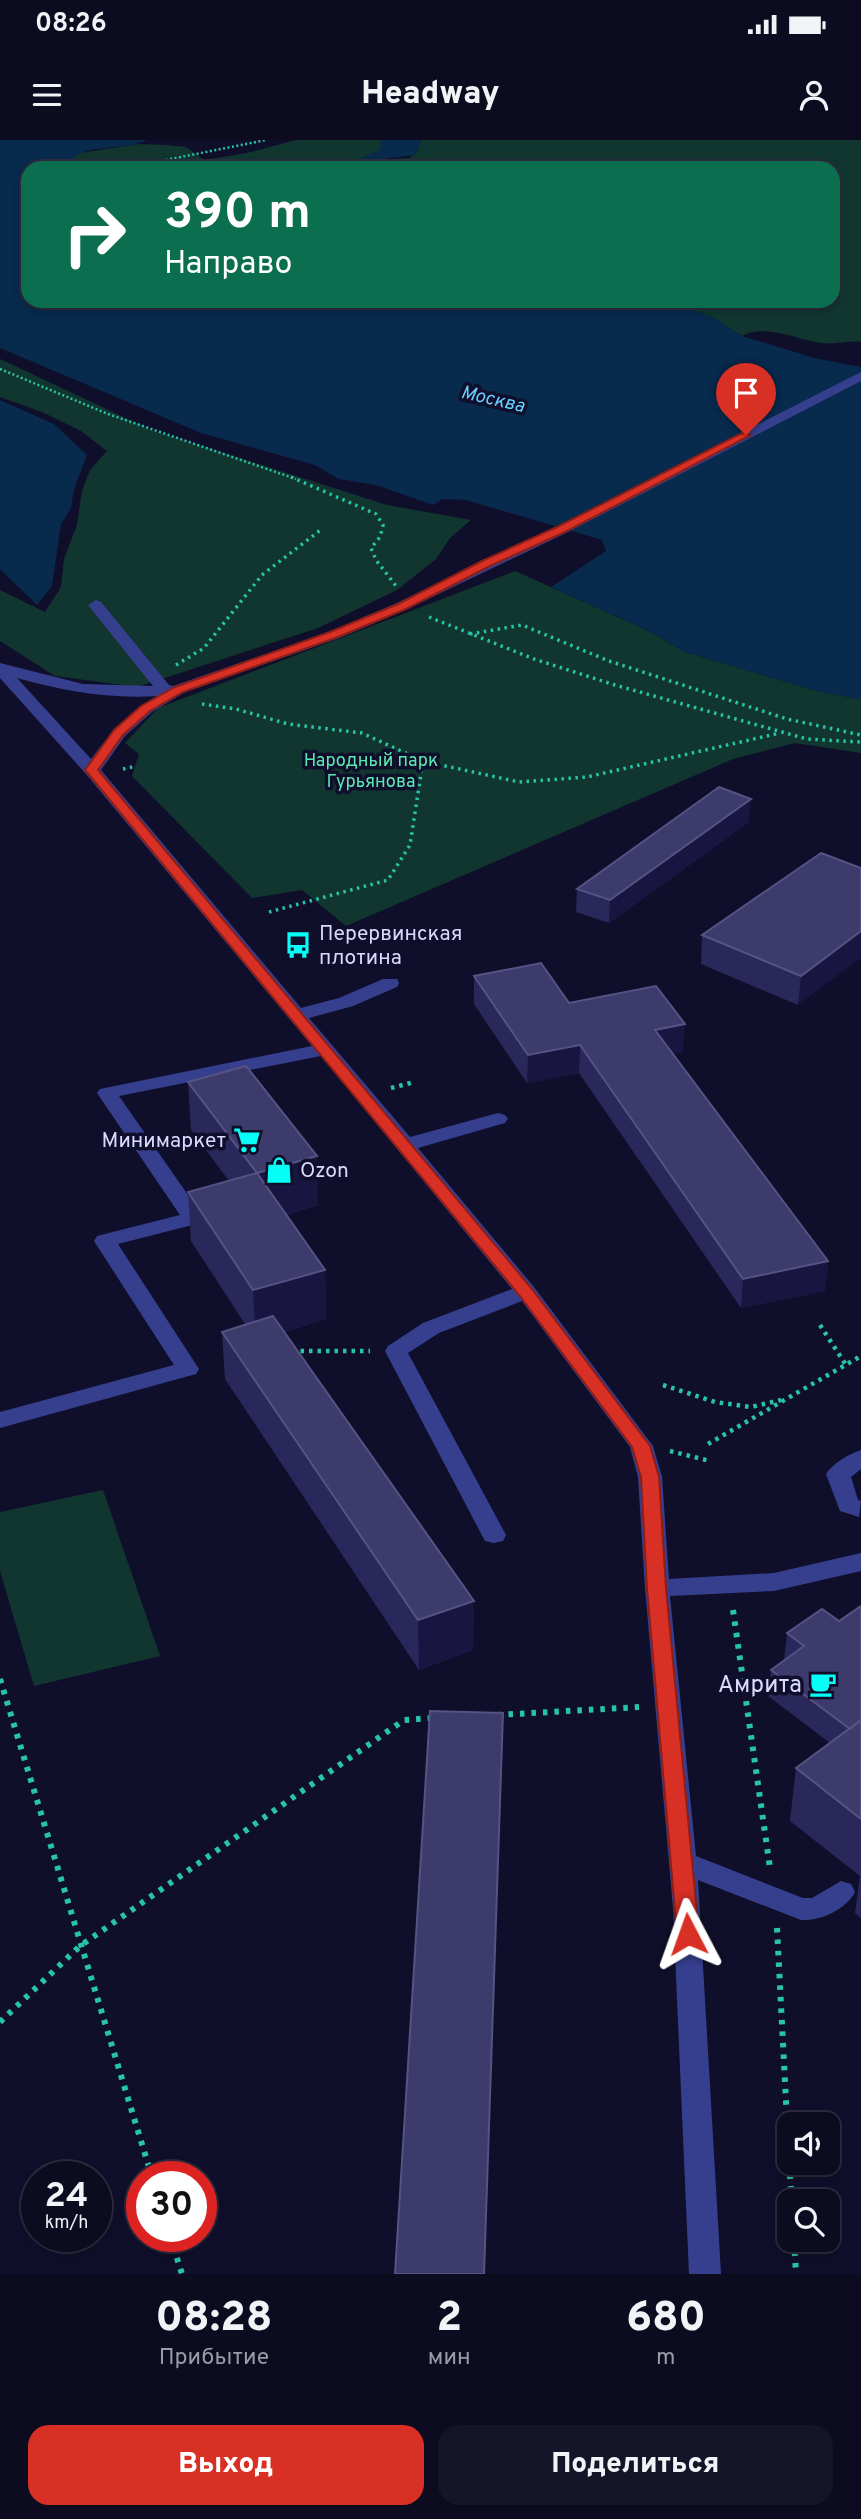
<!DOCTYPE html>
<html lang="ru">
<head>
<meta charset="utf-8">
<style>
  :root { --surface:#0c0b20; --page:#151429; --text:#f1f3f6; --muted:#9a9ba5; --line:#2c2b3e; --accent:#d93025 }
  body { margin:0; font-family:Overpass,sans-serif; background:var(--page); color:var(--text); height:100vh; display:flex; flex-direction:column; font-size:26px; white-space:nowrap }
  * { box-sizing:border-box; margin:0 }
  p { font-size:23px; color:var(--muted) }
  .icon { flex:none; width:38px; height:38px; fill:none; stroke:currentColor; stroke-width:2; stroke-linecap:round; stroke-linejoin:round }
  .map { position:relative; height:2134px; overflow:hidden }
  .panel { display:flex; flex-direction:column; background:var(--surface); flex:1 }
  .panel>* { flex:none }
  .guide { position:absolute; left:21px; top:21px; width:819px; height:147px; border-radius:21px; box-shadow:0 4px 10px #0003,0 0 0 2px var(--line); background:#0b6e4f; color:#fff; overflow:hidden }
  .fabs { position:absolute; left:777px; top:1972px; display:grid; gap:14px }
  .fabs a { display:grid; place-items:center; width:63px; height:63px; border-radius:14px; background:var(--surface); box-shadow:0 4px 10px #0003,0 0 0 2px var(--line); font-size:35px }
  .speed { position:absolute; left:21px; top:2021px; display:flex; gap:14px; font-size:35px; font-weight:700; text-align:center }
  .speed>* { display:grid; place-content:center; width:91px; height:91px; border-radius:50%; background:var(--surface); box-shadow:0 4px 10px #0003,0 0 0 2px var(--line); line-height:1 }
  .speed small { font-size:18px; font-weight:400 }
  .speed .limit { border:10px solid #d22; background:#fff; color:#111 }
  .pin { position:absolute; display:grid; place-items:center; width:60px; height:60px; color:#fff; margin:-72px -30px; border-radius:50% 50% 50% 0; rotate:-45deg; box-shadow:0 0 7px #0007 }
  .pin .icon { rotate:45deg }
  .me { position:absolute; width:77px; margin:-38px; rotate:356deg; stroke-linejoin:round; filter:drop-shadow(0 0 5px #0008) }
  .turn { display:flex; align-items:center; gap:24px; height:147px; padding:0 28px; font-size:32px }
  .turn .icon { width:91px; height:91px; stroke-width:2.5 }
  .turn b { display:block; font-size:49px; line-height:60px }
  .eta { display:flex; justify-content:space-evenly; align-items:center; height:119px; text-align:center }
  .eta b { font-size:42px; font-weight:800; line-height:49px }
  .button { display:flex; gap:14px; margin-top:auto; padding:14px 28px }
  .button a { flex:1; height:80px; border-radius:21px; background:var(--accent); color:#fff; font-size:28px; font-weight:800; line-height:80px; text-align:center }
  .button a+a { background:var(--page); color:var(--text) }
  .status { display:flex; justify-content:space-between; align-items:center; height:49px; padding:0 35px; background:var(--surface); direction:ltr }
  .status svg { height:19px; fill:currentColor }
  header { display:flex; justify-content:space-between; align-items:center; height:91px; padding:0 28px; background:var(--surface); font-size:32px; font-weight:800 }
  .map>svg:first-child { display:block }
  .green { fill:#113630 }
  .water { fill:#072a4d }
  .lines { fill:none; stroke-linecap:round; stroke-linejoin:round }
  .path-far3 { stroke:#27c5a6; stroke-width:2.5; stroke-dasharray:2 2.5; stroke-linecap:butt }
  .path-far2 { stroke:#27c5a6; stroke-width:3.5; stroke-dasharray:2.5 4.5; stroke-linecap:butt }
  .path-far1 { stroke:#27c5a6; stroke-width:4.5; stroke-dasharray:3.5 5; stroke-linecap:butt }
  .path { stroke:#27c5a6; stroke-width:6; stroke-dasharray:4.5 7; stroke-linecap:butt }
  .minor { fill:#363f8e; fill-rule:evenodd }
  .wall { fill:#2a275a }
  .shaded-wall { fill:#181540 }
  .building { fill:#3d3a6c; stroke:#555383; stroke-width:2 }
  .route { fill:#d93025; stroke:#8d1f18; stroke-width:2 }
  .labels { text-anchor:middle; stroke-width:7; stroke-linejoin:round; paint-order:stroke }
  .far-park-label { font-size:18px; fill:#5be9b2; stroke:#100f2b }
  .far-water-label { font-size:19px; font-style:italic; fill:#67ceff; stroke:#100f2b }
  .poi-label { font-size:21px; fill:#d9daff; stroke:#100f2b; text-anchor:start }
  .near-poi-label { font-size:24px; fill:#d9daff; stroke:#100f2b; text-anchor:end }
</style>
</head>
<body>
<div class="status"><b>08:26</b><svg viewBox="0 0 49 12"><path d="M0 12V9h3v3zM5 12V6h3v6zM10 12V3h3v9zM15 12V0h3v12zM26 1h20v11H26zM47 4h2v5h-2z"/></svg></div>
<header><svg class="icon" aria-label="menu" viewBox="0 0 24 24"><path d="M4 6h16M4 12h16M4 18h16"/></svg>Headway<svg class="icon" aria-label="person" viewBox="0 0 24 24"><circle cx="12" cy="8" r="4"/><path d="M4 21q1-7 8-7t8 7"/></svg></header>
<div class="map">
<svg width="861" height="2134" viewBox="0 0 861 2134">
  <rect width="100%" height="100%" fill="#100f2b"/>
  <path class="green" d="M296 0H381V10L349 24 282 20 240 28H73V18L79 13 140 4 165 5 186 7 204 20 247 13Z
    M421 0H861V202C848 200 835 205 822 203 797 200 766 183 742 196L714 178 669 161H833V28H397L378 24 374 20 409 18 417 12Z
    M0 219 149 289 387 365 471 380 450 398 436 419 397 450 318 488 137 547 55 536 0 501V450L45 472 61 447 64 419 77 385 82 351 90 330 107 311 81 291 42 272 0 257Z
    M515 431 649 491 685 512 821 552 861 559V613L795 603 733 619 346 786 302 750 252 758 132 636 139 614 125 603 158 568Z
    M103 1350 160 1516 34 1546 0 1431V1372Z"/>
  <path class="water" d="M0 0H147C126 11 89 4 73 18V28H28V161H669L714 178 742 196 814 218 861 227V559L821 552 685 512 649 491 551 447 606 411 602 400 466 360 442 359 433 365 376 345 339 339 315 325 201 293 0 208Z
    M381 0H421L416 15 375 20 378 24 397 28H240L282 20 349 24 380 10Z
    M0 260 54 284 87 315 74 349 71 368 61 384 52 446 37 465 0 429Z"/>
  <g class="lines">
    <path class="path-far3" d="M126 28 266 0
      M0 229 108 274 296 339"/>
    <path class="path-far2" d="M291 337 376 374 383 385 380 397 371 408 376 420 396 446
      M429 477 534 519 615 545 807 599 861 602
      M470 494 522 485 609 521 787 579 861 595
      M176 525 204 508 262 435 323 388
      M202 564 236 569 288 584 362 593 423 621 519 642 587 637 780 593
      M123 629 136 626
      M269 772 388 740 410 705 423 621"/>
    <path class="path-far1" d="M391 948 414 942
      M820 1185 846 1225
      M292 1211H370
      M663 1245 715 1262 751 1267 781 1260
      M708 1304 861 1216
      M670 1311 710 1321"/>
    <path class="path" d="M733 1470 770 1728
      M0 1539 152 2037
      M497 1575 639 1567
      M777 1788 789 2019
      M0 1882 80 1806 404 1580 433 1578
      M789 2023 792 2062
      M170 2096 182 2134
      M794 2100 796 2134"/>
    <path class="minor" d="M861 232V241L566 393 407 469 339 498 185 552 152 572 125 596 101 630 301 868 339 858 383 839H397L399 843 397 847 353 866 309 878 410 997 498 973 505 975 508 979 505 983 418 1008 534 1147 653 1306 662 1337 669 1439 774 1433 861 1413V1431L774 1451 670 1456 696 1716 803 1758H812L841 1741 851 1744 855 1752C845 1770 821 1781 801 1780L698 1740 721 2134H689L673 1768 645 1448 638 1337 630 1307 522 1161 439 1193 408 1213 506 1395 503 1401 494 1403 485 1401 385 1211 388 1206 423 1183 512 1149 321 916 119 956 204 1078 200 1083 118 1104 199 1229 196 1234 0 1288V1272L174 1225 94 1101 97 1096 180 1075 97 953 100 949 312 906 86 634 0 538V523L83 544 153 546 88 465 96 460 101 462 169 545 173 546 329 492 397 463 556 387ZM17 538C63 551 108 559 157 556 129 572 110 594 91 619Z
      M861 1310V1329L851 1337 858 1360 861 1361 859 1377 840 1371 826 1334C833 1323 849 1314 861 1310Z"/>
  </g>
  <path class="wall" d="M749 682 609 783 576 772 577 749Z
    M861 728 798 865 701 824 702 795Z
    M474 836 569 863 683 912 673 914 828 1121 825 1151 741 1168 579 933 527 943 474 864Z
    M188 942 318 1065 286 1075 325 1130 326 1179 284 1192 474 1461 473 1510 419 1530 225 1239 222 1192 245 1184 191 1101 188 1052 229 1041 191 990Z
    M861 1466V1778L855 1773 860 1736 790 1681 796 1628 830 1603 768 1556 771 1530 784 1520 787 1493 839 1481Z"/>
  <path class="shaded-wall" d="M751 659 749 682 609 783 610 760Z
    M861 791V818L798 865 801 836Z
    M685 884 683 912 653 918 655 890Z
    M580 905 579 933 527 943 528 915Z
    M317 1016 318 1065 259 1082 257 1033Z
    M828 1121 825 1151 741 1168 743 1139Z
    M325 1130 326 1179 256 1200 253 1150Z
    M474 1461 473 1510 419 1530 418 1480Z"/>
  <path class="building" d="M719 647 751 659 610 760 577 749Z
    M821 713 861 728V791L801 836 702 795Z
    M541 823 569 863 656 846 685 884 655 890 828 1121 743 1139 580 905 528 915 474 836Z
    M246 926 317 1016 257 1033 188 942Z
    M257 1033 325 1130 253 1150 188 1052Z
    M273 1176 474 1461 418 1480 222 1192Z
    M861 1466V1580L850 1589 771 1530 804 1506 787 1493 822 1469 839 1481Z
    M430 1571 503 1573 484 2134H395Z
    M861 1580V1679L796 1628Z"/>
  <path class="route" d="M742 293 751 295 565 392 490 426 406 469 338 497 183 552 150 571 123 595 98 630 532 1149 650 1306 659 1337 666 1448 699 1794 696 1800 688 1803 681 1800 677 1794 647 1448 641 1337 632 1307 520 1156 85 630 114 590 141 566 175 547 330 492 398 464 482 421 557 387Z"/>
  <defs>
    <symbol id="bus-bare" viewBox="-9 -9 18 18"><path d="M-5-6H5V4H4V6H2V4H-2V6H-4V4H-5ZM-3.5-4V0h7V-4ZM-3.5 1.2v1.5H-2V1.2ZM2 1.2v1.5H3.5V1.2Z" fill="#05fff6" stroke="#100f2b" stroke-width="2.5" paint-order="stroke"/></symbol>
    <symbol id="supermarket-bare" viewBox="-9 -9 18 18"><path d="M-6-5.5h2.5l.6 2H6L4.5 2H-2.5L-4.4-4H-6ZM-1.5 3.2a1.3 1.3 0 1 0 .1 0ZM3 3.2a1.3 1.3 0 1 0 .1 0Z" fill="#05fff6" stroke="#100f2b" stroke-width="2.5" paint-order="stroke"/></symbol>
    <symbol id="shop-bare" viewBox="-9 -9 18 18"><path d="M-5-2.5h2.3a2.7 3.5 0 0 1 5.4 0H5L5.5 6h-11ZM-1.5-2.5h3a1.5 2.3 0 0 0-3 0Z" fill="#05fff6" stroke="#100f2b" stroke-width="2.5" paint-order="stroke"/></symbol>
    <symbol id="cafe-bare" viewBox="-9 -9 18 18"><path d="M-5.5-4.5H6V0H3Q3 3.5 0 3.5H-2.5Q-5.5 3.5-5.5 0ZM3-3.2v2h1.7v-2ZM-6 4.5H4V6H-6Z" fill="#05fff6" stroke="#100f2b" stroke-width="2.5" paint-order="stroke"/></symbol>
  </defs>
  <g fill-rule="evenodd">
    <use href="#bus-bare" x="279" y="786" width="38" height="38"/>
    <use href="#supermarket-bare" x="228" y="981" width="38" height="38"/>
    <use href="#shop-bare" x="260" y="1011" width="38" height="38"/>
    <use href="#cafe-bare" x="804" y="1525" width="38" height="38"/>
  </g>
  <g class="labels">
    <g class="far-park-label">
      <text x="371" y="626">Народный парк<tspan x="371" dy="21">Гурьянова</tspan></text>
    </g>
    <g class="far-water-label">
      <text transform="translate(493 258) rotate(13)" y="7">Москва</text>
    </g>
    <g class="poi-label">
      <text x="319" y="800">Перервинская<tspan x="319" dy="24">плотина</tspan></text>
      <text x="226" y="1007" text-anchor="end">Минимаркет</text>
      <text x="300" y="1037">Ozon</text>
    </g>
    <g class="near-poi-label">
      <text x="802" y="1552">Амрита</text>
    </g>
  </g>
</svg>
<div class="fabs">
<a><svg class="icon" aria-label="sound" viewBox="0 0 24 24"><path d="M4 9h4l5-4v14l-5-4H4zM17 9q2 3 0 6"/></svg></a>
<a><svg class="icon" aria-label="search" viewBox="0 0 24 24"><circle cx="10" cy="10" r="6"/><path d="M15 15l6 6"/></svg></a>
</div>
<div class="speed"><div>24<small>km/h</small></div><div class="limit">30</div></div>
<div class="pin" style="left:746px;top:295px;background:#d93025"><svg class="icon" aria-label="arrive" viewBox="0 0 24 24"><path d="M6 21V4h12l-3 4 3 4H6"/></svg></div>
<svg class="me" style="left:688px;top:1794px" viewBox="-20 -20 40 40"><path d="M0-17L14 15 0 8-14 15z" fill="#d93025" stroke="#fff" stroke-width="4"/></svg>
<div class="guide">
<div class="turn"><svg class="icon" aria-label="right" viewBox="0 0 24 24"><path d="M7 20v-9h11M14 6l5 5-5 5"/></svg><div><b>390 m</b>Направо</div></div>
</div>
</div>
<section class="panel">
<div class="eta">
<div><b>08:28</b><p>Прибытие</p></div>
<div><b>2</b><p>мин</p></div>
<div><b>680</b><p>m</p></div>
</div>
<div class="button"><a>Выход</a><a>Поделиться</a></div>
</section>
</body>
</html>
